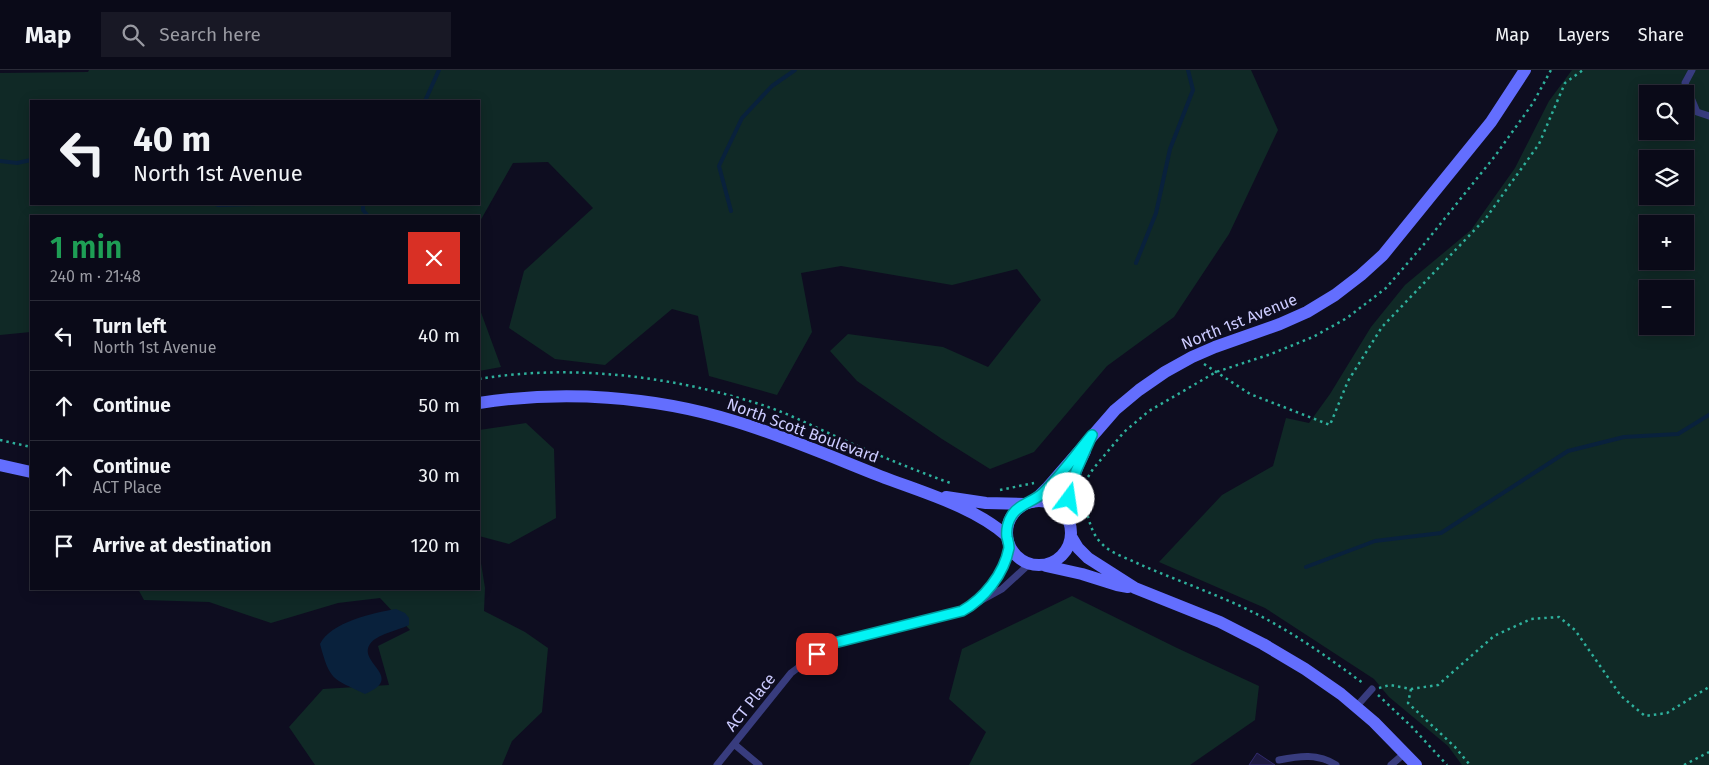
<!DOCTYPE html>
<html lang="en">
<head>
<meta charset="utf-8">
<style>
  :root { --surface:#0a0a18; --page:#181825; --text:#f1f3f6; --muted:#999aa2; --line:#2a2b37 }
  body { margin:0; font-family:"Fira Sans",sans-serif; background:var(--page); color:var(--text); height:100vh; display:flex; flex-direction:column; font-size:19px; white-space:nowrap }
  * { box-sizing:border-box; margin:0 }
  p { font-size:16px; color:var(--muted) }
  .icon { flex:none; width:28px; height:28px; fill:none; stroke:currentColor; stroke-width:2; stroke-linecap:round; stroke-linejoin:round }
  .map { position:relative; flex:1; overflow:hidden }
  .details { position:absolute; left:30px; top:145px; width:450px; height:375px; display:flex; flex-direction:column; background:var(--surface); border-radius:0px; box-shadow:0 2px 12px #0003,0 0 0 1px var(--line) }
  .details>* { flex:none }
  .banner { position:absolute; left:30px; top:30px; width:450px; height:105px; border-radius:0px; box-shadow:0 2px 12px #0003,0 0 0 1px var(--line); background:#0a0a18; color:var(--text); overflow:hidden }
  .fabs { position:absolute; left:1639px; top:15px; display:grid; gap:10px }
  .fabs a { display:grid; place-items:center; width:55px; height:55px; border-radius:0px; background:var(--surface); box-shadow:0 2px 12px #0003,0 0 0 1px var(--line); font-size:25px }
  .pin { position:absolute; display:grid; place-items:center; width:42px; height:42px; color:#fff; margin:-21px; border-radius:10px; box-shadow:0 2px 8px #0006 }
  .me { position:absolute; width:55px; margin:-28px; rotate:14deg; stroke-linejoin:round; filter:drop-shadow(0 0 4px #0008) }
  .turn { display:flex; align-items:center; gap:18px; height:105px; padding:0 20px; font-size:22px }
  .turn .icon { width:65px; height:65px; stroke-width:2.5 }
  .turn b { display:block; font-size:35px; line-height:42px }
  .round { display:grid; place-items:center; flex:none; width:52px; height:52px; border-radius:0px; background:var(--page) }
  .overview { display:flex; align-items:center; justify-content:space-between; height:85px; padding:0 20px }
  h1 { font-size:30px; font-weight:600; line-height:38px; color:#1e9e55 }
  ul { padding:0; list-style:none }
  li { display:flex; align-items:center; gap:15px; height:70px; padding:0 20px; border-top:1px solid var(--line) }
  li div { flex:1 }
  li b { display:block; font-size:19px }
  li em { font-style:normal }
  header { display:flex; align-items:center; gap:30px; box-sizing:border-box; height:70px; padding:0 25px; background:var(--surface); border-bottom:1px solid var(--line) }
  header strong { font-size:24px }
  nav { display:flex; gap:28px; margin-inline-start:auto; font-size:18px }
  .search { width:350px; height:45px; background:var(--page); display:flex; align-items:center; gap:12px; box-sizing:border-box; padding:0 18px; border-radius:0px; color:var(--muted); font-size:19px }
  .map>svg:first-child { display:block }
  .green { fill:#102926; fill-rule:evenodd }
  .water { fill:#09213c }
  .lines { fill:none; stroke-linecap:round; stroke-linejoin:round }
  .stream { stroke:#09213c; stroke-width:4 }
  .building { fill:#1d1940; stroke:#322b6c }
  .path { stroke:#2eb09c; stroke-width:2.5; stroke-dasharray:2.5 4; stroke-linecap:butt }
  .service { stroke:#383c7e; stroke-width:7 }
  .secondary { stroke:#636efe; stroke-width:12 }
  .route-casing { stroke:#019e9f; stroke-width:12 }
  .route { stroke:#02f3f4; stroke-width:9 }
  .labels { text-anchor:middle; stroke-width:5; stroke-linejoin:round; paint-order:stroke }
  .street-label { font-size:16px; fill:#cdccff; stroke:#0e0d20 }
</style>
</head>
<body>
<header>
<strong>Map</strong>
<div class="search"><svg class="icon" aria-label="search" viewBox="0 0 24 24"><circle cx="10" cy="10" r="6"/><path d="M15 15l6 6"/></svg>Search here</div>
<nav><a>Map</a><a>Layers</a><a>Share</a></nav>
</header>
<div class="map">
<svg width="1709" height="695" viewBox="0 0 1709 695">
  <rect width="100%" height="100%" fill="#0e0d20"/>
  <path class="green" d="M89 0H1251L1278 60 1229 164 1174 247 1107 296 1034 382 990 399 942 369 857 311 830 281 848 264 943 277 988 297 1041 230 1017 199 952 215 841 196 801 203 812 262 777 325 709 306 698 246 672 239 605 295 555 289 509 258 524 201 593 138 548 92 513 93 479 153V237L501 297 479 301V146H31V262L0 265V3L88 2ZM479 31V134H31V31Z
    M1572 0H1709V695H1462L1448 676 1389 627 1374 609 1265 538 1159 492 1222 425 1273 396 1286 348 1309 353 1330 324 1371 257 1405 215 1471 160 1515 98 1549 31ZM1648 24H1685V61H1648ZM1648 89H1685V126H1648ZM1648 154H1685V191H1648ZM1648 219H1685V256H1648Z
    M526 353 554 379 556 448 509 474 479 466V360Z
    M481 493 485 518 484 541 525 562 548 578 542 642 512 671 502 695H315L289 657 323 619 389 615 378 576 410 560 380 528 338 533 271 553 209 532 144 530 138 519H415L419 521 424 519H479V494Z
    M1072 526 1177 578 1259 616 1255 650 1190 695H969L986 662 949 629 962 579Z"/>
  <path class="water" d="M396 539 405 543 409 548V555C397 561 377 564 370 574 357 593 406 607 365 624 332 608 330 611 320 574 331 552 373 543 396 539Z"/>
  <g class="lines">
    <path class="stream" d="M425 31 439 0
      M0 91 17 93 31 90
      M216 134 218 135 257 134
      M363 134V140L368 146
      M731 141 719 96 742 48 772 16 795 0
      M1136 193 1156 143 1170 79 1193 20 1188 0
      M1306 497 1375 471 1441 463 1568 381 1624 367 1678 364 1709 345"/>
  </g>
  <path class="building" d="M1257 683 1275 695H1249Z"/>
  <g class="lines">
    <path class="path" d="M1204 294 1250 324 1330 355 1348 311 1382 257 1486 148 1539 74 1565 13 1583 0
      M479 309C573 293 681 307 771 338 793 346 815 357 837 367 875 384 914 400 953 414
      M0 370 31 377
      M1088 407 1093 399 1124 362 1149 341 1216 302 1271 284 1313 267 1347 248 1386 218 1425 173 1495 86 1533 33 1551 0
      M1000 420 1034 413
      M1080 436 1086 440C1090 453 1092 464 1102 474 1112 484 1127 488 1139 494 1171 508 1205 520 1238 535 1284 556 1324 584 1364 614
      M1379 618 1390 615 1411 619 1438 615 1494 566 1531 549 1559 547 1575 560 1621 626 1645 646 1667 643 1709 617
      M1411 619 1408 633 1455 677 1470 695
      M1378 625 1412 657 1447 695
      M1684 695 1709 682"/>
    <path class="service" d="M1692 0 1685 13 1697 42 1709 46
      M977 532 993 514 1005 491 1009 476
      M1356 637 1372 619
      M734 674 759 695
      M1279 690C1299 686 1318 683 1336 695
      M717 695 791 603 830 574 962 541 1002 519 1026 497 1032 495
      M1391 695 1405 683"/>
    <path class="secondary" d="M479 333C563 320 653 326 734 351 784 366 832 387 880 406 921 422 973 436 1007 466
      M0 395 31 402
      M946 427 986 433 1025 434
      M1007 463a32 32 0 1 1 64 0a32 32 0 1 1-64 0Z
      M1033 432 1048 417 1115 340 1139 320 1165 302 1192 287 1215 277 1280 254 1307 242 1335 225 1361 205 1383 185 1491 52 1525 0
      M1068 448C1067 425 1074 401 1085 381
      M1072 468 1078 478 1088 488 1135 518 1220 552 1263 574 1305 599 1341 624 1374 652 1416 695
      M1046 496 1082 504 1117 515 1128 517"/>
  </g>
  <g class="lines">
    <defs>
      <path id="route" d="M817 584 830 574 962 541C984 529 1004 504 1009 478 1009 474 1008 471 1007 467 1006 460 1008 451 1012 445 1019 434 1033 432 1043 423 1061 406 1076 384 1092 365L1076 401 1069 429"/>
    </defs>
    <use href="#route" class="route-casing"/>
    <use href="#route" class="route"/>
  </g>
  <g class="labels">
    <g class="street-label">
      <text transform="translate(1239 251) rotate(-22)" y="6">North 1st Avenue</text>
      <text transform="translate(803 360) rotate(20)" y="6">North Scott Boulevard</text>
      <text transform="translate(750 632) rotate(-51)" y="6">ACT Place</text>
    </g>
  </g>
</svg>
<div class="fabs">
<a><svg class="icon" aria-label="search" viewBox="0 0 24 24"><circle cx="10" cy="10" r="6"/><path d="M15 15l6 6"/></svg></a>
<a><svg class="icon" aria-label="layers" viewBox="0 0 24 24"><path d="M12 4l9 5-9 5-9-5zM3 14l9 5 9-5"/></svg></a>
<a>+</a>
<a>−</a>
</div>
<div class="pin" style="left:817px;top:584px;background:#d93025"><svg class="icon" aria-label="arrive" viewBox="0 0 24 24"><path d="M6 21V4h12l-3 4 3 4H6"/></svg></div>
<svg class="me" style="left:1069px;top:429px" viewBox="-20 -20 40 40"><circle r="19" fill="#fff"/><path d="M0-13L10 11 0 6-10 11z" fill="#02f3f4"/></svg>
<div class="banner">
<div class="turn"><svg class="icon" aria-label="left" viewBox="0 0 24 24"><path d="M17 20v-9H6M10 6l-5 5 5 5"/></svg><div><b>40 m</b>North 1st Avenue</div></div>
</div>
<section class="details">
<div class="overview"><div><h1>1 min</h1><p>240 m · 21:48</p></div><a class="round" style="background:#d93025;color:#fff"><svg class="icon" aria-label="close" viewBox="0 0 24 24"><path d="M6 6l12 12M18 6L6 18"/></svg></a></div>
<ul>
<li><svg class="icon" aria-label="left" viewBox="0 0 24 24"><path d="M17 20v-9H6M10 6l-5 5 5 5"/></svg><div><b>Turn left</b><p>North 1st Avenue</p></div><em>40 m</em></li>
<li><svg class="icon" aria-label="ahead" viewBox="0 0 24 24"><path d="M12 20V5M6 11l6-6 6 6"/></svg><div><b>Continue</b></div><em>50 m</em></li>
<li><svg class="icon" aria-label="ahead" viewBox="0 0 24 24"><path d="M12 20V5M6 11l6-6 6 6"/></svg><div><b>Continue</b><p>ACT Place</p></div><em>30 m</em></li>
<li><svg class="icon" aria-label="arrive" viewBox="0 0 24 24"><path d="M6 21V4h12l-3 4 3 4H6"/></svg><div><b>Arrive at destination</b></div><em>120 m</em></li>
</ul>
</section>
</div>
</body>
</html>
